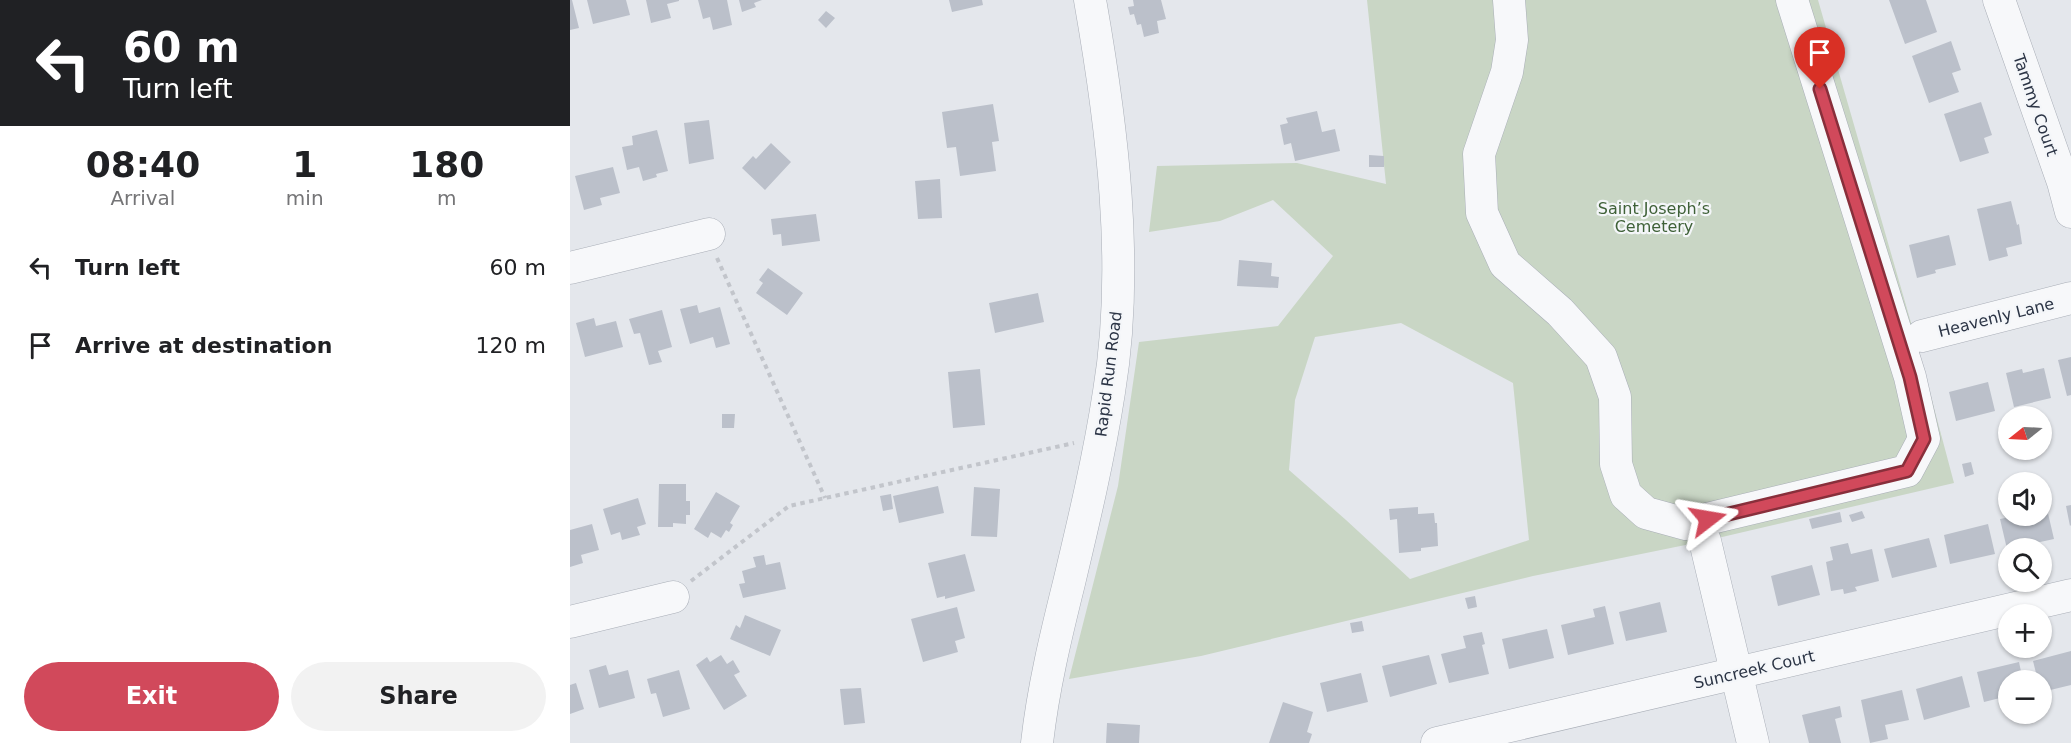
<!DOCTYPE html>
<html lang="en">
<head>
<meta charset="utf-8">
<style>
  :root { --surface:#fff; --page:#f2f2f2; --text:#202124; --muted:#757577; --accent:#d1495b }
  body { margin:0; font-family:"DejaVu Sans",sans-serif; background:var(--page); color:var(--text); height:100vh; display:flex; flex-direction:column; font-size:22px; white-space:nowrap }
  * { box-sizing:border-box; margin:0 }
  p { font-size:20px; color:var(--muted) }
  .icon { flex:none; width:33px; height:33px; fill:none; stroke:currentColor; stroke-width:2; stroke-linecap:round; stroke-linejoin:round }
  .map { position:relative; flex:1; overflow:hidden }
  .details { display:flex; flex-direction:column; background:var(--surface); width:570px }
  .details>* { flex:none }
  .banner { background:#202124; color:#fff; overflow:hidden }
  .needle { width:39px; rotate:252deg }
  .controls { position:absolute; left:1428px; top:406px; display:grid; gap:12px }
  .controls a { display:grid; place-items:center; width:54px; height:54px; border-radius:50%; background:var(--surface); box-shadow:0 2px 4px #0004; font-size:30px }
  .pin { position:absolute; display:grid; place-items:center; width:51px; height:51px; color:#fff; margin:-62px -26px; border-radius:50% 50% 50% 0; rotate:-45deg; box-shadow:0 0 6px #0007 }
  .pin .icon { rotate:45deg }
  .me { position:absolute; width:66px; margin:-33px; rotate:76deg; stroke-linejoin:round; filter:drop-shadow(0 0 4px #0008) }
  .turn { display:flex; align-items:center; gap:21px; height:126px; padding:0 24px; font-size:27px }
  .turn .icon { width:78px; height:78px; stroke-width:2.5 }
  .turn b { display:block; font-size:42px; line-height:51px }
  .eta { display:flex; justify-content:space-evenly; align-items:center; height:102px; text-align:center }
  .eta b { font-size:36px; font-weight:600; line-height:42px }
  .cta { display:flex; gap:12px; margin-top:auto; padding:12px 24px }
  .cta a { flex:1; height:69px; border-radius:36px; background:var(--accent); color:#fff; font-size:24px; font-weight:600; line-height:69px; text-align:center }
  .cta a+a { background:var(--page); color:var(--text) }
  ul { padding:0; list-style:none }
  li { display:flex; align-items:center; gap:18px; height:78px; padding:0 24px }
  li div { flex:1 }
  li b { display:block; font-size:22px }
  li em { font-style:normal }
  main { display:flex; flex:1; min-height:0 }
  .map>svg:first-child { display:block }
  .green { fill:#c9d6c5; fill-rule:evenodd }
  .building { fill:#bbc0ca }
  .lines { fill:none; stroke-linecap:round; stroke-linejoin:round }
  .minor-casing { stroke:#a9aeb7; stroke-width:33 }
  .path { stroke:#c2c5cb; stroke-width:4; stroke-dasharray:4.5 4.5; stroke-linecap:butt }
  .minor { stroke:#f7f8fa; stroke-width:32 }
  .route-casing { stroke:#882f3b; stroke-width:15 }
  .route { stroke:#d1495b; stroke-width:10 }
  .labels { text-anchor:middle; stroke-width:4.5; stroke-linejoin:round; paint-order:stroke }
  .street-label { font-size:16px; fill:#2b3445; stroke:#f4f6f9 }
  .park-label { font-size:16px; fill:#3f6138; stroke:#f4f6f9 }
</style>
</head>
<body>
<main>
<section class="details">
<div class="banner">
<div class="turn"><svg class="icon" aria-label="left" viewBox="0 0 24 24"><path d="M17 20v-9H6M10 6l-5 5 5 5"/></svg><div><b>60 m</b>Turn left</div></div>
</div>
<div class="eta">
<div><b>08:40</b><p>Arrival</p></div>
<div><b>1</b><p>min</p></div>
<div><b>180</b><p>m</p></div>
</div>
<ul>
<li><svg class="icon" aria-label="left" viewBox="0 0 24 24"><path d="M17 20v-9H6M10 6l-5 5 5 5"/></svg><div><b>Turn left</b></div><em>60 m</em></li>
<li><svg class="icon" aria-label="arrive" viewBox="0 0 24 24"><path d="M6 21V4h12l-3 4 3 4H6"/></svg><div><b>Arrive at destination</b></div><em>120 m</em></li>
</ul>
<div class="cta"><a>Exit</a><a>Share</a></div>
</section>
<div class="map">
<svg width="1501" height="743" viewBox="0 0 1501 743">
  <rect width="100%" height="100%" fill="#e4e7ec"/>
  <path class="green" d="M797 0H1248L1346 340 1384 483 1135 541 963 576 631 656 499 679 548 486 569 342 708 326 763 256 703 200 650 221 579 232 587 166 727 163 816 184ZM831 323 943 383 959 540 840 579 776 520 719 470 725 400 745 337Z"/>
  <path class="building" d="M0 0H2L9 28 0 30Z
    M17 0H56L60 15 23 24Z
    M76 0H109V1L97 4 101 18 81 23Z
    M128 0H157L162 25 143 30 140 17 133 19Z
    M169 0H192L184 3 186 7 172 12Z
    M379 0H412L413 5 382 12Z
    M563 0H591L596 19 587 21 589 33 574 37 571 24 567 25 564 14 560 15 558 7 564 6Z
    M1319 0H1356L1367 32 1335 44Z
    M256 11 265 18 256 28 248 20Z
    M1381 41 1391 70 1382 73 1389 92 1359 103 1342 56Z
    M1411 102 1422 135 1414 138 1419 153 1390 162 1374 114Z
    M423 104 429 141 422 142 426 171 390 176 386 147 377 148 372 112Z
    M747 111 752 132 765 129 770 151 725 161 721 143 714 145 710 125 718 123 716 118Z
    M139 120 144 159 119 164 114 123Z
    M87 130 98 171 86 174 87 177 73 181 69 167 57 170 52 147 63 145 62 136Z
    M201 143 221 162 195 190 172 168 183 156 186 159Z
    M799 155 814 156V167H799Z
    M43 167 50 193 30 198 32 205 14 210 5 176Z
    M370 179 372 218 348 219 345 181Z
    M1441 201 1447 225 1449 224 1452 244 1436 248 1438 256 1419 261 1407 209Z
    M246 214 250 241 212 246 211 234 203 235 201 219Z
    M1379 235 1386 265 1365 270 1366 273 1347 278 1339 245Z
    M669 260 702 263 701 276 709 277 708 288 667 286Z
    M198 268 233 293 217 315 186 293 193 283 189 280Z
    M468 293 474 322 425 333 419 303Z
    M127 305 129 313 150 307 160 344 146 348 143 337 120 344 110 309Z
    M92 310 102 347 88 351 92 362 79 365 70 333 64 334 59 319Z
    M24 318 26 326 46 321 53 347 15 357 6 323Z
    M1501 357V395L1497 396 1488 360Z
    M1474 368 1481 398 1444 407 1436 373 1452 369 1453 373Z
    M410 369 415 425 383 428 378 372Z
    M1418 382 1425 411 1386 421 1379 392Z
    M152 414H165L164 428H152Z
    M1448 450H1459L1461 458 1450 460Z
    M1401 462 1404 474 1395 477 1392 464Z
    M89 484H116V501H120V515H116V524L103 523V527H88Z
    M368 486 374 513 329 523 323 496Z
    M404 487 430 489 427 537 401 536Z
    M146 492 170 506 160 523 163 525 159 532 156 530 151 538 141 532 138 538 124 529Z
    M321 494 323 509 313 511 310 496Z
    M68 498 76 524 67 527 70 535 52 540 50 532 41 535 33 509Z
    M1501 505V525L1500 526 1496 506Z
    M848 507V514L864 513 865 523H867L868 546 851 548V551L829 553 827 519 820 520 819 509Z
    M1438 508V516H1472V510L1477 509 1484 539 1437 549 1430 519 1435 518 1433 509Z
    M1292 511 1295 518 1282 522 1279 515Z
    M1270 512 1272 522 1242 529 1239 519Z
    M22 524 29 550 11 555 13 563 0 567V530Z
    M1418 524 1425 554 1380 564 1374 535Z
    M1359 538 1367 567 1322 578 1314 549Z
    M1278 543 1281 554 1302 549 1309 581 1285 587 1287 591 1274 594 1273 589 1261 591 1256 562 1263 560 1260 547Z
    M395 554 405 591 375 599V596L367 598 358 563Z
    M194 555 196 565 210 562 216 589 173 598 169 584 175 583 172 571 186 567 183 557Z
    M1242 565 1250 595 1208 606 1201 576Z
    M905 596 907 607 898 609 895 598Z
    M1090 602 1097 632 1056 641 1049 612Z
    M1035 606 1044 644 998 655 991 625 1025 617 1023 609Z
    M387 607 395 638 385 641 388 652 353 662 341 619Z
    M175 615 211 630 200 656 160 639 166 625 170 628Z
    M792 621 794 631 782 633 780 623Z
    M977 629 984 658 939 669 932 639Z
    M912 632 915 644 912 645 919 674 879 683 871 654 896 648 893 636Z
    M1501 651V685L1472 692V681H1468L1463 661Z
    M151 655 157 664 163 660 170 672 164 675 177 696 154 710 126 665 137 657 140 662Z
    M859 655 867 684 820 697 812 666Z
    M1449 662 1453 681H1438V696L1414 702 1407 672Z
    M36 665 39 675 58 670 65 698 29 708 19 670Z
    M109 670 120 709 93 717 86 693 81 694 77 679Z
    M791 673 798 702 757 712 750 683Z
    M1392 676 1400 707 1354 720 1346 689Z
    M6 683 14 709 0 714V685Z
    M291 688 295 723 274 725 270 689Z
    M1332 690 1339 720 1315 725 1318 739 1300 743 1291 700Z
    M713 702 743 712 737 732 742 734 739 743H699Z
    M1270 706 1272 717 1265 719 1271 743H1239L1232 715Z
    M537 723 570 725 569 743H536Z"/>
  <g class="lines">
    <defs>
      <path id="minor" d="M939 0 942 40 937 72 909 154 912 213 935 264 990 312 1031 357 1045 397 1046 464 1056 495 1076 513 1116 524 1337 471 1354 439 1340 377 1222 0
        M1429 0 1493 182 1501 212
        M0 268 139 234
        M1352 336 1501 298
        M1135 541 1183 743
        M0 622 103 597
        M467 743C473 689 486 635 499 583 514 520 529 457 539 392 560 266 542 125 520 0
        M867 743 1501 595"/>
    </defs>
    <use href="#minor" class="minor-casing"/>
    <path class="path" d="M147 258 255 498
      M121 581 219 506 504 443"/>
    <use href="#minor" class="minor"/>
  </g>
  <g class="lines">
    <defs>
      <path id="route" d="M1138 519 1337 471 1354 439 1340 377 1250 89"/>
    </defs>
    <use href="#route" class="route-casing"/>
    <use href="#route" class="route"/>
  </g>
  <g class="labels">
    <g class="street-label">
      <text transform="translate(1466 105) rotate(71)" y="6">Tammy Court</text>
      <text transform="translate(1426 317) rotate(-14)" y="6">Heavenly Lane</text>
      <text transform="translate(538 374) rotate(-83)" y="6">Rapid Run Road</text>
      <text transform="translate(1184 669) rotate(-13)" y="6">Suncreek Court</text>
    </g>
    <g class="park-label">
      <text x="1084" y="214">Saint Joseph’s<tspan x="1084" dy="18">Cemetery</tspan></text>
    </g>
  </g>
</svg>
<div class="controls">
<a><svg class="needle" viewBox="-14 -14 28 28"><path d="M0-13l5 13h-10z" fill="#e53935"/><path d="M0 13l5-13h-10z" fill="#757577"/></svg></a>
<a><svg class="icon" aria-label="sound" viewBox="0 0 24 24"><path d="M4 9h4l5-4v14l-5-4H4zM17 9q2 3 0 6"/></svg></a>
<a><svg class="icon" aria-label="search" viewBox="0 0 24 24"><circle cx="10" cy="10" r="6"/><path d="M15 15l6 6"/></svg></a>
<a>+</a>
<a>−</a>
</div>
<div class="pin" style="left:1250px;top:89px;background:#d93025"><svg class="icon" aria-label="arrive" viewBox="0 0 24 24"><path d="M6 21V4h12l-3 4 3 4H6"/></svg></div>
<svg class="me" style="left:1138px;top:519px" viewBox="-20 -20 40 40"><path d="M0-17L14 15 0 8-14 15z" fill="#d1495b" stroke="#fff" stroke-width="4"/></svg>
</div>
</main>
</body>
</html>
